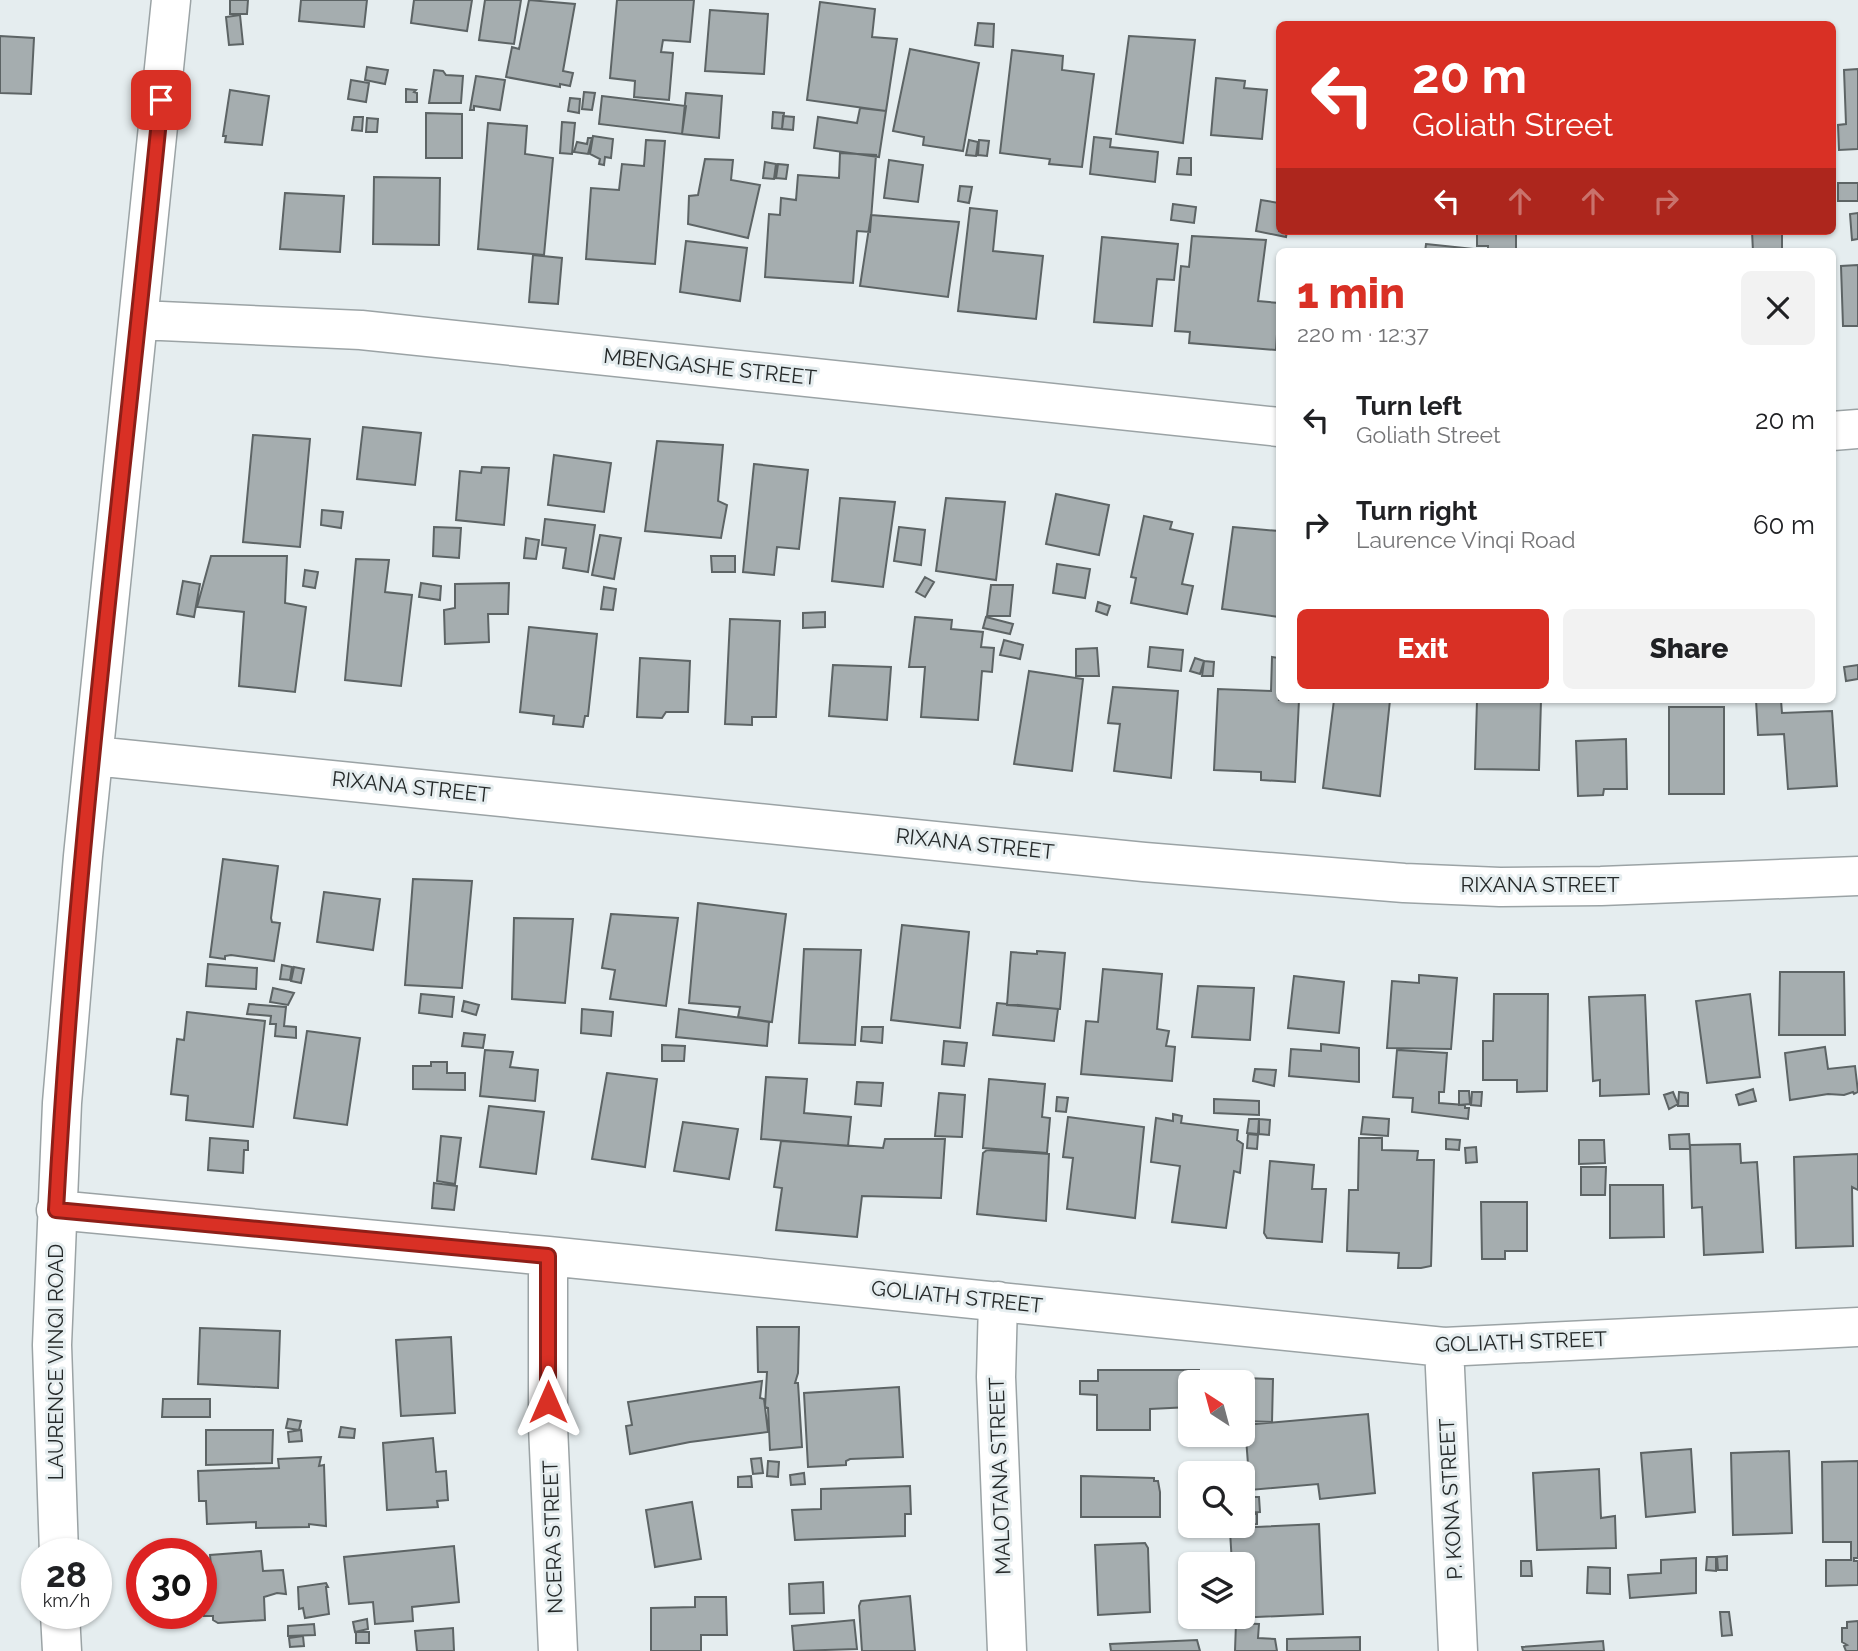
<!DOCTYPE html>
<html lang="en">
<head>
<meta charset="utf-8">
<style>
  :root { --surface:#fff; --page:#f2f2f2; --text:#202124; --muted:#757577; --accent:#d93025 }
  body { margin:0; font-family:Raleway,sans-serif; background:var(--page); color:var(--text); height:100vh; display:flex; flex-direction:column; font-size:26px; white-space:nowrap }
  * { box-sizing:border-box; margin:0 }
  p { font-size:23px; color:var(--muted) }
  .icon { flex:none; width:38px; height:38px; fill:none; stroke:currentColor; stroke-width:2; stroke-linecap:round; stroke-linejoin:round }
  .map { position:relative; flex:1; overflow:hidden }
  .panel { position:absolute; left:1276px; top:248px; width:560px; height:455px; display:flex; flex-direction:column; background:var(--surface); border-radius:10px; box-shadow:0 2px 5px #0004 }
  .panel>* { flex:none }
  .top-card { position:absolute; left:1276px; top:21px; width:560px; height:214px; border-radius:10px; box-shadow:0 2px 5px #0004; background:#d93025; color:#fff; overflow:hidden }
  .needle { width:46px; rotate:324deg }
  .controls { position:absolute; left:1178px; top:1370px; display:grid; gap:14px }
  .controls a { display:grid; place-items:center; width:77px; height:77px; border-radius:10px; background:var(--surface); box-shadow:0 2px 5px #0004; font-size:35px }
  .speed { position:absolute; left:21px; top:1538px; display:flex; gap:14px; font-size:35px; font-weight:700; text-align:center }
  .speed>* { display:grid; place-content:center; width:91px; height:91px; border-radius:50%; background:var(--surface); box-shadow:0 2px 5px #0004; line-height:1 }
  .speed small { font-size:18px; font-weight:400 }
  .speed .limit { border:10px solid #d22; background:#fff; color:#111 }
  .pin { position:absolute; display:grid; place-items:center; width:60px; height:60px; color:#fff; margin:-30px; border-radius:14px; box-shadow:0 4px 10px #0006 }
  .me { position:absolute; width:77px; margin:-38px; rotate:0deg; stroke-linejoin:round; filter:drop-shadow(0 0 5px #0008) }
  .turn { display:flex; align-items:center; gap:24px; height:147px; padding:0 21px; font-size:32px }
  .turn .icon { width:91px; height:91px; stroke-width:2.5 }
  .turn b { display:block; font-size:49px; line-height:60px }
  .lanes { display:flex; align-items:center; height:66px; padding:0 21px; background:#0003; justify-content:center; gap:35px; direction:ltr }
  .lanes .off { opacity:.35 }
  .round { display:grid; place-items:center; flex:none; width:74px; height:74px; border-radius:10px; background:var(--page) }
  .head { display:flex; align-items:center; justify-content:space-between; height:119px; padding:0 21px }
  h1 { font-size:42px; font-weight:800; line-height:52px; color:var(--accent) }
  .primary-button { display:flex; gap:14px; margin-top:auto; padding:14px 21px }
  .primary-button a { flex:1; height:80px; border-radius:10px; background:var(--accent); color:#fff; font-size:28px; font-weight:800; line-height:80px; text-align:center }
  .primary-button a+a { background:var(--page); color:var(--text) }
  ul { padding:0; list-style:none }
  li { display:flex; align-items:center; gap:21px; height:105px; padding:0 21px }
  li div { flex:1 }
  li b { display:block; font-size:26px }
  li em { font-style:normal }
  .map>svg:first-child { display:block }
  .building { fill:#a5adaf; stroke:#5d6465; stroke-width:2 }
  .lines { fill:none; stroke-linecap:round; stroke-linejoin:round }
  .minor-casing { stroke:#9ba3a5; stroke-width:41 }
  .minor { stroke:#fff; stroke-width:38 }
  .route-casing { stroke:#8d1f18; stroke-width:18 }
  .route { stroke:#d93025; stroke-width:12 }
  .labels { text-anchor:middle; stroke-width:6; stroke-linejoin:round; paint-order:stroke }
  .street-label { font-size:21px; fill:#252929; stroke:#e5edef }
</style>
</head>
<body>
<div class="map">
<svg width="1858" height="1651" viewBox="0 0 1858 1651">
  <rect width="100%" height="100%" fill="#e5edef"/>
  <path class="building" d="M230 0H248L247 14H230Z
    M301 0H367L364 27 299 21Z
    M414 0H472L467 31 411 23Z
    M485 0H521L514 44 479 40Z
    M529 0 575 4 563 71 573 73 570 86 560 84V87L506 77 512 47 519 49Z
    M617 0H694L690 42 663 40 661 52 673 53 669 100 634 97 635 81 610 78Z
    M820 2 875 9 872 37 897 39 886 111 807 100Z
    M710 10 768 14 764 74 705 71Z
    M240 15 243 44 229 45 226 17Z
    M978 23 994 24 993 47 975 45Z
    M0 36 34 38 31 94 0 93Z
    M1129 36 1195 40 1183 143 1116 134Z
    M910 49 979 63 963 151 923 145 924 137 893 131Z
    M1012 50 1063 56 1062 70 1094 74 1082 167 1049 164 1050 159 1000 153Z
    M367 67 388 70 385 84 365 80Z
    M1858 69V149L1839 150 1838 125 1846 124 1844 70Z
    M434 70 443 71 446 75 463 76 461 103H429Z
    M476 76 505 80 500 110 474 106V110H470Z
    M1216 78 1245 81 1244 88 1267 90 1262 139 1211 135Z
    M351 80 369 83 366 102 348 99Z
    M406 89 416 90 414 92 417 93V102H406Z
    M230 90 269 96 262 145 225 142 226 136H223Z
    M584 92 595 93 592 110 582 109Z
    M686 93 722 96 719 138 682 134Z
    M602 96 686 106 682 134 599 124Z
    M570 98 580 99 579 113 568 111Z
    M860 108 886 111 879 157 814 148 818 117 857 123Z
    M773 112 784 113 782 129 772 128Z
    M426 113 462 114V158H426Z
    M783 116 794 117 793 130 782 129Z
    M354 117H363L362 131 352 130Z
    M367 118 378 119 377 132H366Z
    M562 122 575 123 572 154 560 153Z
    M488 123 527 126 525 154 553 158 544 255 478 249Z
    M593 136 613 139 611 158 605 157 604 165 599 164 600 159 590 154Z
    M1094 137 1111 139 1110 147 1158 152 1155 182 1090 174Z
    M588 138H592L588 154 574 152 577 142 587 144Z
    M646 140 665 141 655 264 586 259 591 188 619 190 622 164 644 166Z
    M969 140 978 142 976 156 966 155Z
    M979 140 989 141 987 156 978 155Z
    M840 153 876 155 870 232 857 231 853 283 765 277 769 214 780 215 781 198 796 200 798 175 839 178Z
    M1179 158H1191V175L1177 174Z
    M705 159 733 160 731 180 760 185 748 238 688 224 689 196 698 195Z
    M889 160 923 165 918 202 884 198Z
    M765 162 776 164 774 179 763 178Z
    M778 164 788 165 786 179 776 178Z
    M374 177 440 178 439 245 373 244Z
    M1838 183H1858V201H1838Z
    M960 186 972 187 969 203 958 201Z
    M285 193 344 196 340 252 280 249Z
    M1261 200 1279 203V231H1287L1286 237 1256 231Z
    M1173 204 1196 207 1194 223 1171 220Z
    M970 208 997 211 993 251 1043 256 1036 319 958 311Z
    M1858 213V239L1852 240 1850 214Z
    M871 215 959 222 948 297 860 286Z
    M1477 231H1516V252H1488V246H1477Z
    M1752 231H1782V252H1753Z
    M1192 236 1266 240 1258 301 1279 303 1276 350 1189 343 1190 332 1175 331 1181 266 1189 267Z
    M1102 237 1178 244 1174 280 1157 279 1152 326 1094 322Z
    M686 241 747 248 740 301 680 292Z
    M1426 244 1473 249V252H1425Z
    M533 255 562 258 558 304 529 302Z
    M1858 265V326H1843L1841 266Z
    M363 427 421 433 415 485 357 479Z
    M253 435 310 439 300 547 243 542Z
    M657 441 723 445 718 501 727 505 721 538 645 531Z
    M554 455 611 463 604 512 548 505Z
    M754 464 808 470 799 549 777 547 774 575 743 572Z
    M482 467 509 468 504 525 456 520 460 471 481 473Z
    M1056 494 1109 505 1099 555 1046 544Z
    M840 498 895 502 883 587 832 581Z
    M946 498 1005 502 996 580 936 571Z
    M322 510 343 512 341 528 321 525Z
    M1144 516 1172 522 1170 529 1193 534 1182 584 1193 586 1187 614 1131 603 1136 578 1131 577Z
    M545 519 595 525 588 572 563 568 566 548 542 545Z
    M434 527 461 528 459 558 433 556Z
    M899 527 925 530 921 565 894 561Z
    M1233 527 1279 531V617L1222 609Z
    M600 535 621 538 614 579 592 575Z
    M526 538 539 540 536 559 524 558Z
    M211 556H287L285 603 306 607 295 692 239 686 244 612 197 607Z
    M711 556H735V572H712Z
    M356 559 389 560 385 592 412 595 401 686 345 680Z
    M1057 564 1090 569 1085 598 1053 593Z
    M305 570 318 572 315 588 303 586Z
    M925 577 934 582 925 597 916 592Z
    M183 581 200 584 194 617 177 614Z
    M421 583 441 586 440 600 419 597Z
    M509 583 508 614H488L489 642 445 644 444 610 455 608V584Z
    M991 585H1013L1010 616H987Z
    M604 587 616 589 613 610 601 609Z
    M1098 602 1110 606 1107 615 1096 611Z
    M825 612V627L803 628V613Z
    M915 617 952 620 951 629 983 632 981 647 994 648 992 672 982 671 978 720 921 717 925 667H909Z
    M986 617 1013 624 1010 634 983 628Z
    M730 619 780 621 776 717H752V725L725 724Z
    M529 627 597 634 588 716H585L583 727 553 724 554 716 520 712Z
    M1004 640 1023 645 1020 659 1000 655Z
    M1150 647 1183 650 1181 671 1148 667Z
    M1097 648 1099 676H1076V649Z
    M1272 657 1279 658V700H1299L1295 782 1261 780V772L1214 770 1218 689 1271 691Z
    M640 658 690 661 688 712H666L662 718 637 717Z
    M1195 658 1204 661 1200 674 1190 671Z
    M1204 661 1214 662 1213 676H1202Z
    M833 665 891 667 887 720 829 716Z
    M1858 665V679L1846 681 1844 667Z
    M1029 671 1083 679 1072 771 1014 764Z
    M1113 687 1178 691 1171 778 1114 771 1120 724 1108 723Z
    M1334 700H1390L1380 796 1323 788Z
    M1477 700H1541L1539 770 1475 769Z
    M1756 700H1781L1782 713 1832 711 1837 786 1788 789 1784 734 1758 735Z
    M1669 707H1724V794H1669Z
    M1626 739 1627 789H1604L1603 795 1578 796 1576 741Z
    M223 859 278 866 271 918 272 922 280 923 274 961 231 955 225 956V959L210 957Z
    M413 879 472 881 462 988 405 985Z
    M324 892 380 899 373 950 317 942Z
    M698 903 786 914 772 1022 738 1017 740 1007 689 1003Z
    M611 914 678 918 666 1006 610 999 615 970 602 968Z
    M514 918 573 919 565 1003 512 999Z
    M902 925 969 932 960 1028 891 1020Z
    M804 949 861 950 855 1045 799 1043Z
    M1037 951 1065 953 1060 1009 1007 1005 1011 952 1037 954Z
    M208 964 257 968 256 989 206 986Z
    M282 965 292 967 290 980 280 979Z
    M294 967 304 969 301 983 291 981Z
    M1103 969 1162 974 1157 1029 1169 1031 1166 1046 1175 1047 1172 1081 1081 1074 1086 1021 1098 1022Z
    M1780 972H1844L1845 1035H1779Z
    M1419 975 1457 978 1451 1049 1387 1048 1392 981 1419 983Z
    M1294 976 1344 982 1339 1033 1288 1028Z
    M1198 986 1254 988 1250 1040 1192 1037Z
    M273 988 294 993 288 1005 270 1002Z
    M421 994 454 997 452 1017 419 1013Z
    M1494 994H1548L1547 1091 1517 1092V1080H1483V1041H1493Z
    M1750 994 1760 1077 1707 1083 1696 1001Z
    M1645 995 1649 1094 1600 1096V1080L1593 1081 1589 997Z
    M464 1001 479 1005 476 1015 462 1011Z
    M997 1003 1058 1009 1054 1041 993 1035Z
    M249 1004 286 1007 284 1026 296 1027V1038L275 1036 276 1024H270L271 1016 247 1014Z
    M582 1009 613 1012 611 1036 581 1033Z
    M679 1009 769 1022 767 1046 676 1037Z
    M187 1012 265 1021 253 1127 186 1120 188 1096 171 1094 177 1039 184 1040Z
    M862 1027H883L882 1043 861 1041Z
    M307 1031 360 1038 347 1125 294 1118Z
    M464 1033 485 1035 483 1048 462 1046Z
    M944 1041 967 1043 964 1066 942 1064Z
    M1321 1044 1359 1048V1082L1289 1076 1291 1049 1321 1051Z
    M662 1045 685 1046 684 1061H662Z
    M1825 1047 1828 1069 1855 1066 1858 1092 1854 1094 1853 1092 1844 1095 1828 1094 1790 1100 1785 1053Z
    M485 1050 513 1052 510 1067 538 1070 535 1101 480 1096Z
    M1397 1050 1447 1053 1444 1092H1439V1103L1465 1105V1108H1469L1468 1119 1412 1112 1413 1098 1393 1097Z
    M431 1062H447V1073H465V1090L413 1089V1066H431Z
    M1255 1069 1276 1070 1274 1086 1253 1081Z
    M607 1073 657 1079 645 1167 592 1159Z
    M766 1077 807 1079 804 1113 851 1117 848 1146 761 1139Z
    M989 1079 1045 1084 1042 1117 1050 1118 1047 1153 983 1148Z
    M857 1082 883 1083 881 1106 855 1104Z
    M1753 1089 1756 1101 1739 1105 1736 1095Z
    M1459 1091H1469L1470 1104 1459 1105Z
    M1472 1092H1482L1481 1106 1471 1105Z
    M1673 1092 1678 1104 1669 1109 1664 1095Z
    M1679 1092 1688 1093V1106H1678Z
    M939 1093 965 1095 962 1137 935 1136Z
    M1057 1097 1068 1098 1066 1112 1056 1111Z
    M1214 1099 1259 1101V1115L1214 1113Z
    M489 1106 544 1112 536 1174 480 1167Z
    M1173 1114 1182 1116 1181 1123 1238 1130 1237 1140 1243 1144 1240 1173 1234 1171 1226 1228 1172 1222 1180 1166 1151 1162 1156 1118 1173 1121Z
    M1068 1117 1144 1127 1135 1218 1067 1209 1073 1158 1063 1157Z
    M1363 1117 1389 1119 1388 1136 1361 1134Z
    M1249 1119H1259L1258 1134 1247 1133Z
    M1259 1119 1270 1120 1269 1135 1259 1134Z
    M683 1122 738 1129 729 1179 674 1171Z
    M1248 1134 1258 1135 1257 1149 1247 1148Z
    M1689 1134 1690 1149H1670L1669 1135Z
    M441 1136 461 1138 455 1184 437 1181Z
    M210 1138 248 1141V1150H244L243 1173 208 1170Z
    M1359 1138H1382V1150L1418 1151 1417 1160H1434L1431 1266 1421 1268H1398L1399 1253 1347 1251 1349 1190H1358Z
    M885 1139H945L941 1198 862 1196 857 1237 776 1230 782 1188 774 1187 781 1141 883 1148Z
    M1446 1139 1460 1140 1459 1150 1446 1149Z
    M1579 1140H1604L1605 1163 1579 1164Z
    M1740 1144 1741 1163 1757 1162 1763 1252 1704 1255 1702 1207 1692 1208 1690 1145Z
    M1476 1147 1477 1162 1466 1163 1465 1148Z
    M987 1150 1049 1154 1046 1221 977 1214 983 1153Z
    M1858 1154V1190L1852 1187 1853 1246 1796 1248 1794 1157Z
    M1270 1161 1314 1165 1312 1189H1326L1322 1242 1267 1238 1264 1233Z
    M1581 1167H1606L1605 1195H1581Z
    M434 1183 457 1186 454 1210 432 1208Z
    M1610 1185H1663L1664 1237 1610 1238Z
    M1481 1202H1527V1251H1505V1259H1482Z
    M757 1327H799L798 1373 795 1383H798L802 1447 770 1450 768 1408 765 1407 767 1372H758Z
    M200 1328 280 1331 278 1388 198 1384Z
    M451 1337 455 1413 401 1416 396 1340Z
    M1098 1370H1199V1382H1190V1407L1150 1409V1430H1097V1395L1080 1394V1381H1098Z
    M1244 1378 1273 1379 1272 1422 1244 1421Z
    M762 1381 760 1398 764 1399 768 1432 690 1442 630 1454 626 1426 632 1425 628 1402Z
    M899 1387 903 1457 850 1459 846 1461V1465L808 1467 804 1393Z
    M163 1399H210V1417H162Z
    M1368 1414 1375 1493 1320 1499 1318 1484 1250 1490 1245 1425Z
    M288 1419 301 1421 299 1430 286 1428Z
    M341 1427 355 1429 354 1438 339 1437Z
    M206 1430H273L272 1463 206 1465Z
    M301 1430 302 1441 289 1442 288 1432Z
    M433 1438 436 1472 446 1471 448 1500 437 1501 438 1507 387 1510 383 1443Z
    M1691 1449 1695 1512 1646 1517 1641 1453Z
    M1789 1451 1792 1533 1733 1535 1731 1453Z
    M321 1457 319 1466 324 1465 326 1526 309 1524V1527L256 1528V1522L207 1524 206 1501H199L198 1471 279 1468 278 1459Z
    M761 1458 763 1473 753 1474 751 1459Z
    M768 1461 779 1462 778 1477 767 1476Z
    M1858 1461V1558H1854V1561H1858V1585L1826 1586V1560H1851V1542H1823L1822 1462Z
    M1599 1469 1601 1518 1615 1516 1616 1548 1537 1550 1533 1473Z
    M804 1473 805 1484 791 1485 790 1475Z
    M751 1476 752 1487H738V1477Z
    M1081 1476 1154 1478V1481H1158L1160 1492V1517H1081Z
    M910 1486 911 1514H905V1536L795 1540 792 1510 821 1509V1489Z
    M1242 1497H1259L1260 1512 1242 1513Z
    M692 1502 701 1559 655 1567 646 1510Z
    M1242 1514H1257V1524L1242 1525Z
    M1319 1524 1323 1614 1235 1618 1242 1617V1564H1232L1230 1531 1236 1528Z
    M1145 1543 1148 1548 1150 1612 1098 1615 1095 1545Z
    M454 1546 459 1602 412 1607 413 1621 375 1624 373 1602 349 1604 344 1557Z
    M261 1551 263 1571 283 1570 286 1594 277 1593 264 1597 265 1620 218 1623 213 1620V1616H204L201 1589 213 1588 210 1555Z
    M1727 1556V1570H1718L1717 1557Z
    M1707 1557H1716V1571L1706 1570Z
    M1696 1558V1593L1630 1598 1628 1575 1661 1573V1560Z
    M1521 1561H1531L1532 1576H1521Z
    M1588 1567 1610 1568V1594L1587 1593Z
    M823 1582 824 1613 790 1614 789 1584Z
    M326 1583 328 1587H326L329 1614 305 1618 303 1608 299 1609 298 1587Z
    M910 1596 915 1651H862L859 1606 861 1601Z
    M695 1597H726L727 1635H701V1651H651V1608L695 1607Z
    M1720 1612H1729L1732 1635 1722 1636Z
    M367 1619 368 1629 355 1632 353 1622Z
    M854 1620 857 1649 794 1651 792 1626Z
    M1858 1621V1651H1846L1844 1646 1847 1645 1842 1642V1628H1847V1622Z
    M1236 1623 1259 1624 1258 1638 1275 1639 1277 1651H1235Z
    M314 1624 315 1635 288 1636V1626Z
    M453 1628 454 1651H417L415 1631Z
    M356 1632H369V1643H356Z
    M303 1636 304 1646 290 1647 289 1638Z
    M1360 1637V1651H1287V1639Z
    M1197 1640 1200 1651H1111L1110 1644Z
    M1603 1641 1604 1651H1523L1522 1647Z"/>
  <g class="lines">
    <defs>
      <path id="minor" d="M139 320 361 330 1279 427
        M1832 431 1858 429
        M94 756 1144 862 1404 883 1500 887 1601 886 1858 876
        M56 1210 548 1256 1444 1347 1858 1327
        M548 1256V1426L558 1651
        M998 1301 996 1377 1007 1651
        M1444 1347 1458 1651
        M59 1554 52 1345 62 1103 83 856 171 0
        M60 1614 62 1651"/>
    </defs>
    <use href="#minor" class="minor-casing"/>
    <use href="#minor" class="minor"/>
  </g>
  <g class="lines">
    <defs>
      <path id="route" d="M161 100C125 470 76 839 56 1210L548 1256V1402"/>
    </defs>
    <use href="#route" class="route-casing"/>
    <use href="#route" class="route"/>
  </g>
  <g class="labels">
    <g class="street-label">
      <text transform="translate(710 367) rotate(6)" y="7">MBENGASHE STREET</text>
      <text transform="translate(411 787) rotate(6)" y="7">RIXANA STREET</text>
      <text transform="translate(975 844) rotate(6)" y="7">RIXANA STREET</text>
      <text x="1540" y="892">RIXANA STREET</text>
      <text transform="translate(957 1297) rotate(6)" y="7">GOLIATH STREET</text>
      <text transform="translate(1521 1342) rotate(-2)" y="7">GOLIATH STREET</text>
      <text transform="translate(56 1362) rotate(-90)" y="7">LAURENCE VINQI ROAD</text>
      <text transform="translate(1000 1476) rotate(-92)" y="7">MALOTANA STREET</text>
      <text transform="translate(1451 1499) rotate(-93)" y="7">P. KONA STREET</text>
      <text transform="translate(553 1537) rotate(-92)" y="7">NCERA STREET</text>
    </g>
  </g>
</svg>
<div class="controls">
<a><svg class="needle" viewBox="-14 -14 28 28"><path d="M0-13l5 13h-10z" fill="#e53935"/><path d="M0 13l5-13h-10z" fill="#757577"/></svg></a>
<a><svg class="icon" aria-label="search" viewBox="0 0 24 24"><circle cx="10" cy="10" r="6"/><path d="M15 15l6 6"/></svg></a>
<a><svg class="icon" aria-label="layers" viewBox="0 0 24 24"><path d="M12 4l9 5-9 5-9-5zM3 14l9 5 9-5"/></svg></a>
</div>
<div class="speed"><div>28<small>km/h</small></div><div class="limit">30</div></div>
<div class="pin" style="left:161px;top:100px;background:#d93025"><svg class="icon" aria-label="arrive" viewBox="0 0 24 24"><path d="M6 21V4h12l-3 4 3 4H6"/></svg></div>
<svg class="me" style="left:548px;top:1402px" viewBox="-20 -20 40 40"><path d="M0-17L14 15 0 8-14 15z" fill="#d93025" stroke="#fff" stroke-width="4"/></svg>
<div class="top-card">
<div class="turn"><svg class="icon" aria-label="left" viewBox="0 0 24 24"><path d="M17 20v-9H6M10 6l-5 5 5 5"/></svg><div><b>20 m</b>Goliath Street</div></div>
<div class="lanes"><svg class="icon" aria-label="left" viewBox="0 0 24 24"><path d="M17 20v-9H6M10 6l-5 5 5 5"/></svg><svg class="icon off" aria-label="ahead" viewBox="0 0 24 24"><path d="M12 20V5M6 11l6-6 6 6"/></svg><svg class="icon off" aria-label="ahead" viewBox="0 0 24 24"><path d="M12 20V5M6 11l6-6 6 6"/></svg><svg class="icon off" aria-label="right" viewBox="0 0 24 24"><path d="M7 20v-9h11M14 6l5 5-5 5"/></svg></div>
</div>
<section class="panel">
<div class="head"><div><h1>1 min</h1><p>220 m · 12:37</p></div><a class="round"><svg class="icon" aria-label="close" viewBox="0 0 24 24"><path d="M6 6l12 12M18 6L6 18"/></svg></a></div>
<ul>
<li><svg class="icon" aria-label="left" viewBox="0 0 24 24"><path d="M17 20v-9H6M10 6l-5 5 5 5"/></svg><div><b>Turn left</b><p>Goliath Street</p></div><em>20 m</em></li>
<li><svg class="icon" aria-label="right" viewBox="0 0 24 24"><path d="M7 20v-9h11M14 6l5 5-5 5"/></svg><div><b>Turn right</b><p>Laurence Vinqi Road</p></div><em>60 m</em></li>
</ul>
<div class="primary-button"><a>Exit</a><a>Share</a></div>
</section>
</div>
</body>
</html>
